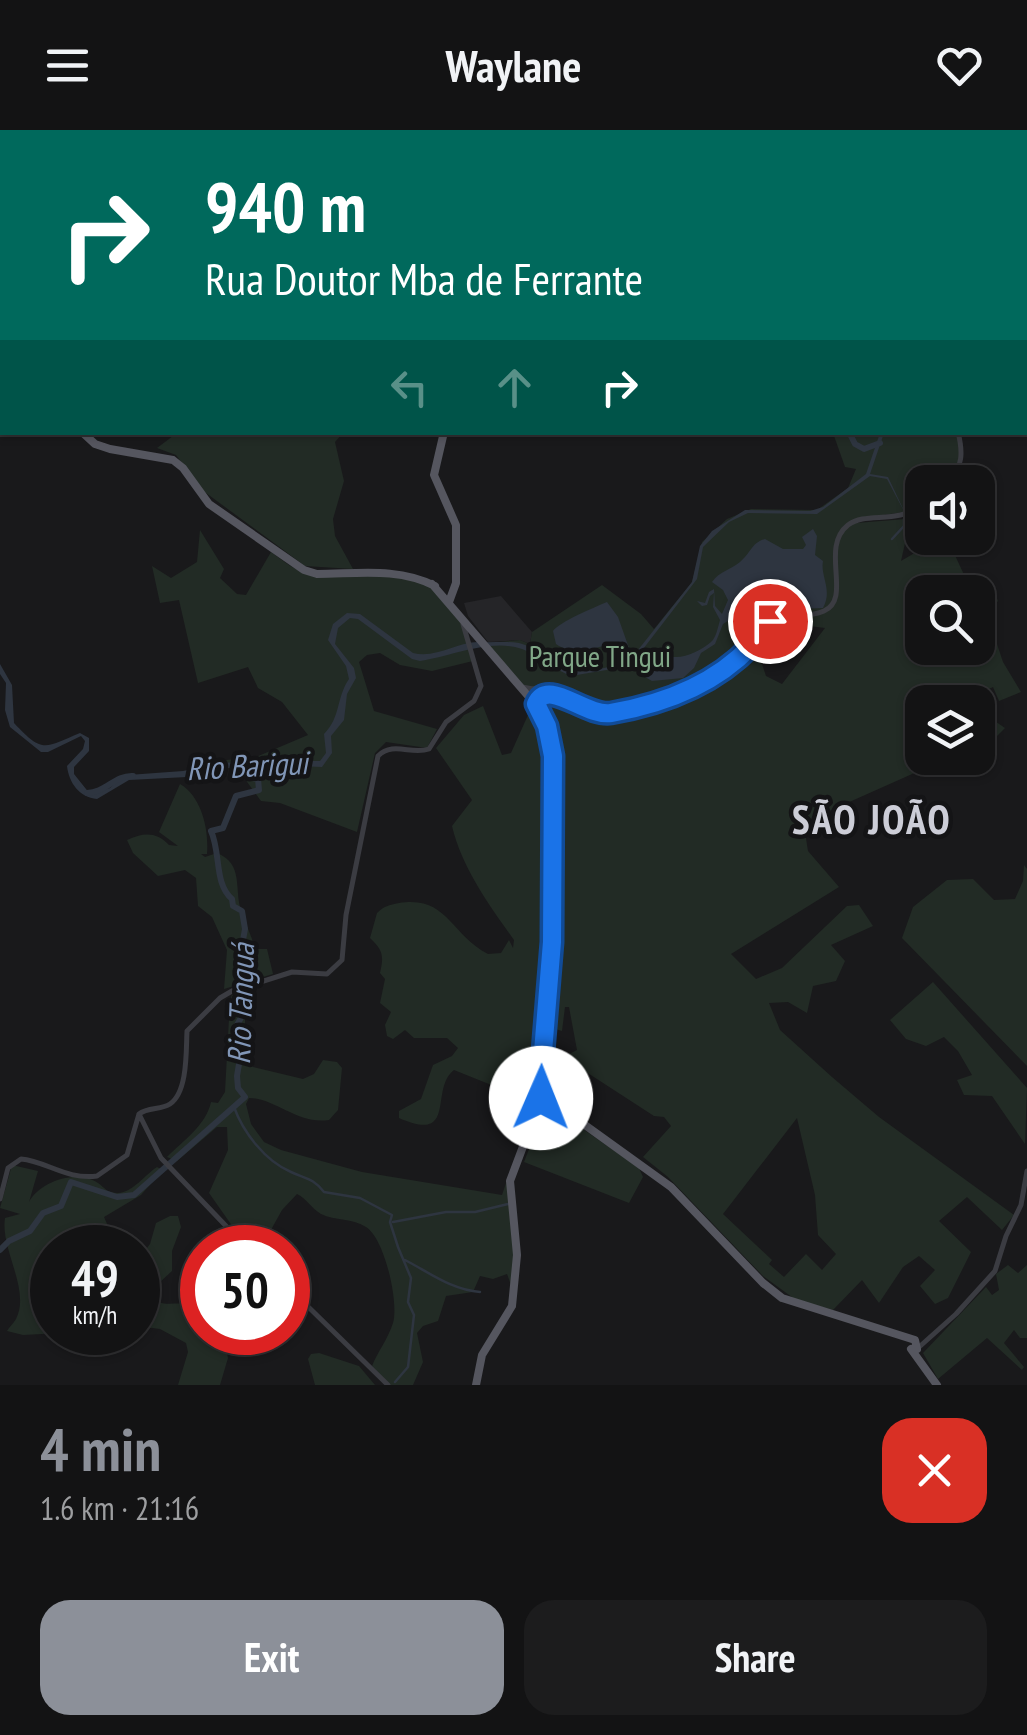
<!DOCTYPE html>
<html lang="en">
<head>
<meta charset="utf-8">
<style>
  :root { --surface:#131314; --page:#1c1c1d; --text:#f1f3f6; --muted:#9d9ea0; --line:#323234; --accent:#8c9099 }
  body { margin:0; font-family:"PT Sans Narrow",sans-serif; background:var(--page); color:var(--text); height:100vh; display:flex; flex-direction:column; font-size:38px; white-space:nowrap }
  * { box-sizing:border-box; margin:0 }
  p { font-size:32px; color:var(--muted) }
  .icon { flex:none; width:55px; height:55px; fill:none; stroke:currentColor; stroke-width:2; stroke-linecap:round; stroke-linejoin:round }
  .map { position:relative; height:1255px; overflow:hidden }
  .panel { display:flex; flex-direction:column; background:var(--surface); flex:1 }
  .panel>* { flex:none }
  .guide { position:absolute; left:0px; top:0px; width:1028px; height:305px; box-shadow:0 2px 8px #0004,0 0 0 2px var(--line); background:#00695c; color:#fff; overflow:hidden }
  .buttons { position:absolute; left:905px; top:335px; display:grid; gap:20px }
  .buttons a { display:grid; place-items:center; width:90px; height:90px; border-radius:20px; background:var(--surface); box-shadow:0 2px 8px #0004,0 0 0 2px var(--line); font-size:50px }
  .speed { position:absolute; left:30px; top:1095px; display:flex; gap:20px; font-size:50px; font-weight:700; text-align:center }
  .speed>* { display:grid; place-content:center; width:130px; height:130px; border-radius:50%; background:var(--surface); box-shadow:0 2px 8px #0004,0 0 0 2px var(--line); line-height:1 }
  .speed small { font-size:25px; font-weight:400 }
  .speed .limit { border:15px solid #d22; background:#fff; color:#111 }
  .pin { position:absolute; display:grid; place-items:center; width:85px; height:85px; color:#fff; margin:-42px; border:5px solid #fff; border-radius:50%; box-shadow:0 2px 10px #0007 }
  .me { position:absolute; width:110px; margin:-55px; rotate:1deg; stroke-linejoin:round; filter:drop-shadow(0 0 8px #0008) }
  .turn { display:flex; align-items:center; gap:35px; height:210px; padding:0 40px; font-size:45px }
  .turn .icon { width:130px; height:130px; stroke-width:2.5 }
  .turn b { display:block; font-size:70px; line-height:85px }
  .lanes { display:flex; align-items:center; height:95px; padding:0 40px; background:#0003; justify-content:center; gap:50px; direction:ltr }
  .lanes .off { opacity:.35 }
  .round { display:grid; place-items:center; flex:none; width:105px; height:105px; border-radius:30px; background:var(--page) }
  .head { display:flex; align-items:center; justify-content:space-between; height:170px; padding:0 40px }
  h1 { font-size:60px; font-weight:700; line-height:75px; color:var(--accent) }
  .primary-button { display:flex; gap:20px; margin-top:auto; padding:20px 40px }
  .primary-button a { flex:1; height:115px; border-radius:30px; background:var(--accent); color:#fff; font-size:40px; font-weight:700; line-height:115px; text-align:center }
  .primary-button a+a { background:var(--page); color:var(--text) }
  header { display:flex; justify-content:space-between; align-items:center; height:130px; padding:0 40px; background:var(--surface); font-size:45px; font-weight:700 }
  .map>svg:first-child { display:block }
  .built { fill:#252528 }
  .green { fill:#222b25; fill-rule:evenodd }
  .water { fill:#2e3540 }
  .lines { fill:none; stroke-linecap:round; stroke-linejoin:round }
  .stream { stroke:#2e3540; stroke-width:2.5 }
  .river { stroke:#2e3540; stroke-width:6 }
  .minor { stroke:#3b3c42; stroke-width:5 }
  .major { stroke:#55565f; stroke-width:8 }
  .route-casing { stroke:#114b97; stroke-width:25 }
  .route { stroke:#1a73e8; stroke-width:18 }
  .labels { text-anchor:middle; stroke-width:9; stroke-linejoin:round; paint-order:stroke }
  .park-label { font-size:30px; fill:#81a788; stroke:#141416 }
  .water-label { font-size:32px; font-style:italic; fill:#8196b7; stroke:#141416 }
  .district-label { font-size:40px; font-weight:bold; letter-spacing:2.5px; fill:#cccdd7; stroke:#141416 }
</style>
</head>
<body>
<header><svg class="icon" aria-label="menu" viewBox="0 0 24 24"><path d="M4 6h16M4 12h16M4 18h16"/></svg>Waylane<svg class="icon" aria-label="heart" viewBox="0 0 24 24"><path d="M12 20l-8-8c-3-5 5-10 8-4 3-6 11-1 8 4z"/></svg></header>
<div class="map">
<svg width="1027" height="1255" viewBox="0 0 1027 1255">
  <rect width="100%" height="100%" fill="#19191b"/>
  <path class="built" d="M501 466 532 502 530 514 520 510 488 512 468 486 464 473Z"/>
  <path class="green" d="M177 303H343L335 312 344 351 333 389 335 406 353 439 305 436 202 360 176 325 157 318Z
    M833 303H957C960 321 962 338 947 352H922V374L912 381 861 388 856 393 906 389 908 400 901 431 940 408H947L972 462H922V518H978V468L994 460 998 471 987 484 1003 532 1021 562 999 571 993 557 979 564 980 581 1005 598 995 608 978 604V572H922V628H948L800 694 805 702 808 721 839 757 731 824 756 849 782 838 847 776 859 775 873 796 831 815 845 831 836 851 813 856 807 883 788 872 769 873 780 900 832 947 879 987 1014 1085 1002 1100 967 1067 939 1091 971 1122 948 1168 935 1174 920 1156 935 1140 919 1126 903 1137 879 1173 862 1150 833 1180 796 1170 763 1146 668 1047 643 1027 671 996 664 987 654 986 563 927 577 920 569 877H565L562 901 548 897C554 836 557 777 558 716 558 672 566 626 546 586L552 576 583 585 550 565 535 574 486 513 520 510 530 514 532 502 602 455 641 484 654 499 692 452 702 412 727 389 751 379 817 380 848 358 856 339 845 337ZM809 487V496L825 498 782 554 766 546 757 519 741 529 770 494ZM797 988 815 1065 818 1105 836 1124 822 1140 806 1124 784 1147 769 1134 772 1130 723 1084Z
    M200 400 224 439 220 448 237 464 246 465 271 422C281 429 292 439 304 442 359 454 423 425 459 487 466 499 468 517 473 531L432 541 400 535 380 523 367 525 359 532 374 581 437 599 427 618 386 612 375 623 357 702 280 673 261 671 237 638 209 639 207 632 256 627 308 605 282 572 258 558 248 537 198 553 179 470 160 473 152 436 171 448 197 432Z
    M483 576 502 625 511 623 528 585 537 600 545 633 547 694 546 832 537 972 530 988 527 974 521 967 454 940C429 959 458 1014 399 988V981L421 969 433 935 452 926 458 918 447 908H414L405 900 393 909 387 906 385 895 391 882 380 873 385 849 380 843C384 826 383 820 370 808L377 783C384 776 389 775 399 773 447 765 450 804 488 824L501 823 509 810 513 818 514 810C489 775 462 738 452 696L472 670 436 618 464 585Z
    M180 654C202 667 209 700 207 724H201L205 727 217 723C244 734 234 759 241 780 245 793 252 806 255 819H267L273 844 224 859 227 820 212 787 198 776 196 748 185 740 158 746 133 723 127 710C144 702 157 702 169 715L178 716 159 702Z
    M1024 735 1027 739V936L902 808 913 777 947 750 973 749 994 770 1015 769 1023 751Z
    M933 852 1027 958 1025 1014 992 966 964 965 957 950 972 945 958 921 944 907 926 916 906 909 890 890Z
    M245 860V925L253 937 303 949 314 944 323 930 337 932 342 938 338 980 329 990C298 995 275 968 249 968L246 974 251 994 264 1012 281 1020 362 1042 502 1065 507 1050 514 1127 511 1155 507 1144 493 1149 480 1146 473 1162 446 1166 438 1191 423 1196 417 1203 423 1232 413 1255H390L372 1236C378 1221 388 1209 393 1193 399 1173 385 1109 366 1097 353 1088 335 1091 321 1084 311 1078 306 1068 297 1064L282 1080 262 1116 247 1117 209 1063 228 1020 227 997H217L177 1031 167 1027C184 1010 206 995 211 972L218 973 225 962 230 870 232 865Z
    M545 978 554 979 639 1038 643 1047 629 1073 524 1032Z
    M12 1035 38 1041 29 1072C40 1051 77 1039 98 1053 105 1058 107 1063 118 1063 133 1062 145 1045 157 1037L163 1040 141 1065 104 1087 117 1117 52 1118V1202L61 1203 23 1205 7 1201C9 1197 13 1194 16 1189 31 1160 0 1119 5 1088L20 1084 0 1078Z
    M170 1086H178L181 1097 172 1121V1141L159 1153 154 1170C172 1180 183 1165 202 1184V1202L223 1203 228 1228 220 1255H178L188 1222 186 1213 160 1199 138 1196V1130L150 1114 156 1093Z
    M1008 1135 1018 1143 1027 1135V1208H1020L1014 1200 1004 1213 1024 1237 1022 1240 987 1208 938 1249 923 1223 986 1157 992 1165 999 1160 996 1144Z
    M319 1223 359 1236 375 1255H315L308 1229 311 1224Z"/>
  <path class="water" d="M880 303H884L870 344 888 347 906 385 887 349 870 346 817 384 748 383 729 392 703 417 697 449 630 536 571 546C553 539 539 525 522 519 490 508 450 527 420 531L412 529 358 489 350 488 338 498 335 514 354 538 356 548 347 564 344 590 331 606 332 623 322 637 299 636 262 645 246 638H220L187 647 129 650 97 669C79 667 69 653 67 636L83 619 85 611 81 606 48 622H41L10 597 5 580 6 553 0 544V534L12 555 14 593C43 624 44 618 80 603L89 608V621L74 637V644L90 664 110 658 120 648 128 645 183 641 221 633 241 632 261 639 293 631H320L326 623 324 604C341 587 336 568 349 549L346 536 328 510 333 494 347 483 360 484 413 523C437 529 457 511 480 512 492 513 507 511 519 513 536 517 549 535 566 540 580 545 628 536 637 522L633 518 638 520 692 452 700 416 712 401 745 380 810 381 823 377 866 344Z
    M813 399 817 406 815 425 823 431C820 446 833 460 823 478L796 479 792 466 788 465C772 480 754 497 731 489L723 494 715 514 701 523 694 538 683 548 652 551 638 543C642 519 657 526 674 527 686 528 702 520 711 512 716 508 718 497 720 490L713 477 714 463 710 466 707 475 702 476 697 471 705 473 709 462 714 459 715 476 722 484 728 470 723 460 712 452C720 441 730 440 740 432 751 423 751 413 765 409L783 419H803L806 415 802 407Z
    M607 472 618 487 629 518 623 512C601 514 577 529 556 514L553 501C559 492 595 477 607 472Z"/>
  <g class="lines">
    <path class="stream" d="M124 2 125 0
      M892 409 904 396V389
      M234 977C243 1002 265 1031 291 1042 306 1049 313 1048 324 1062L360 1068 392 1085 390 1092 398 1117 411 1148 408 1172 414 1185 408 1237 395 1252
      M393 1092 446 1082H475L508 1074
      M405 1130C430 1143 452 1160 480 1162"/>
    <path class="river" d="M849 302 855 314 864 319 880 313
      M87 663C105 663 115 645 133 646
      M0 1120 9 1111 30 1101 43 1083 61 1076 71 1052 117 1067 134 1065 245 967 238 958 237 946 241 922 237 895 243 884 241 867 246 836 247 817 243 810 245 799 242 781 233 776 232 769C214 754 221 723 211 701L223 698 236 666 259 660 258 649 242 646V636"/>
    <path class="minor" d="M537 2 545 0
      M1025 238 1027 237
      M949 352C963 336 963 322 958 302
      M522 557 533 559 547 555 562 563
      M535 574 543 564 555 563 587 580 603 583 682 566 744 522 770 491C787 486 808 488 824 481 853 468 819 418 848 395 867 381 896 395 922 375
      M139 984C148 977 161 980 170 974 188 962 186 920 187 901L220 868 232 861 292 842 327 844 342 830 346 785 378 626C393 611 411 625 429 619L446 592 474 571 481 556 463 494
      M140 986 161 1028 247 1118
      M0 1069 8 1038 21 1029C46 1031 66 1050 97 1046L127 1025 139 984
      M288 1157 388 1255
      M918 1218 956 1184 995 1141 1006 1106 1021 1075 1027 1041"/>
    <path class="major" d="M476 0 478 2
      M0 131 2 132
      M82 302 95 314 110 319 173 330 183 338 209 374 304 440 317 444C357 444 398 437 435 456
      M444 302 434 345 456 395V453L449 472
      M432 454 535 574 547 597 553 626V788L542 966 510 1051 517 1125 512 1176 482 1225 476 1255
      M543 959 546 967 671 1057 763 1153 782 1168 915 1210 917 1219
      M911 1219 937 1255"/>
  </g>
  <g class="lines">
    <defs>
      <path id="route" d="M541 968 545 966 541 946 552 812 553 626 547 596 536 574C548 547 585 587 611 583 663 574 714 555 751 516 758 508 763 499 770 491"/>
    </defs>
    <use href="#route" class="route-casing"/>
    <use href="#route" class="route"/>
  </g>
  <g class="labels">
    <g class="park-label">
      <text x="600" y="537">Parque Tingui</text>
    </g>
    <g class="water-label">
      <text transform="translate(247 636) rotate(-3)" y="11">Rio Barigui</text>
      <text transform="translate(241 874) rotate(-88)" y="11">Rio Tanguá</text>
    </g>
    <g class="district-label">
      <text x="872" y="704">SÃO JOÃO</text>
    </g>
  </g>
</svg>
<div class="buttons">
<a><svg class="icon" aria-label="sound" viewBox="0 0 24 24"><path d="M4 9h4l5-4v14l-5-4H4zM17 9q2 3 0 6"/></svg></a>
<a><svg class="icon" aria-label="search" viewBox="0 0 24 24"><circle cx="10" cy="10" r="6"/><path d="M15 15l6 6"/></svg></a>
<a><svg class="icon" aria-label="layers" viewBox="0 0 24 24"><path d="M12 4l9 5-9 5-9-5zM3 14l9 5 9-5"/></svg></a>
</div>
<div class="speed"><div>49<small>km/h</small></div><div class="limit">50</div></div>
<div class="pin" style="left:770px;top:491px;background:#d93025"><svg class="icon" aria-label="arrive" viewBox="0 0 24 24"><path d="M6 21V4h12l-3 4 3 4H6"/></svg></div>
<svg class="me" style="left:541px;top:968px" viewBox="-20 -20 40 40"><circle r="19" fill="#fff"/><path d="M0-13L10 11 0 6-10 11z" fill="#1a73e8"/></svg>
<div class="guide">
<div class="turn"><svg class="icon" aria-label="right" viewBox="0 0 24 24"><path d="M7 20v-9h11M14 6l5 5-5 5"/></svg><div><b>940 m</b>Rua Doutor Mba de Ferrante</div></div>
<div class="lanes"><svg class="icon off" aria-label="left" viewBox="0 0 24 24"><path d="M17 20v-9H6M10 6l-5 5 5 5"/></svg><svg class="icon off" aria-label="ahead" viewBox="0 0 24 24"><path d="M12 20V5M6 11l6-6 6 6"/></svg><svg class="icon" aria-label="right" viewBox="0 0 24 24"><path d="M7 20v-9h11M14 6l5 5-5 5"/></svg></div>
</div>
</div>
<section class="panel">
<div class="head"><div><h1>4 min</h1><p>1.6 km · 21:16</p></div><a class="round" style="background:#d93025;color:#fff"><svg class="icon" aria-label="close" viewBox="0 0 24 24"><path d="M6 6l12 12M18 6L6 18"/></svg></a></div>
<div class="primary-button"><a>Exit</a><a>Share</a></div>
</section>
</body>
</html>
